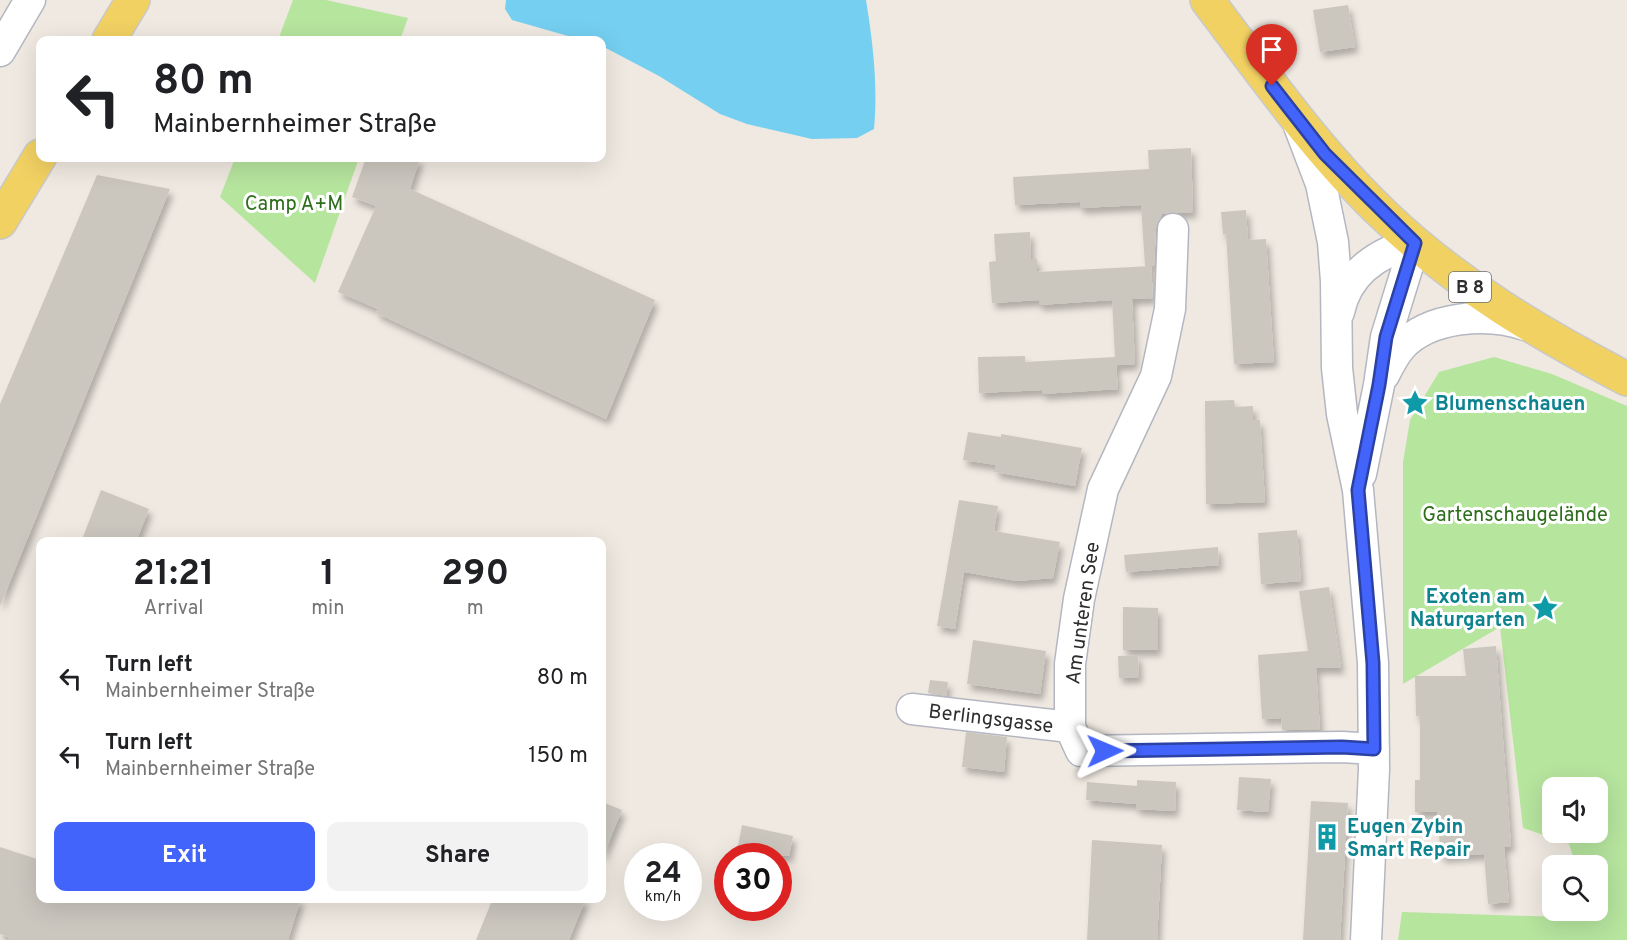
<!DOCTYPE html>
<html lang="en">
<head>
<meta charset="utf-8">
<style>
  :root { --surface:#fff; --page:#f2f2f2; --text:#202124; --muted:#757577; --accent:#4264fb }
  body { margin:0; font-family:Overpass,sans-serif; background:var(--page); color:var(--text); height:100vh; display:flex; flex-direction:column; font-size:22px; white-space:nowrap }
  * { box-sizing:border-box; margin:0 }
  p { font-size:20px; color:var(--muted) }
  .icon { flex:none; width:33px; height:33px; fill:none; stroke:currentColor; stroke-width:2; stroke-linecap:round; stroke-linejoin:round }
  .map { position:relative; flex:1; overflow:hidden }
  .side { position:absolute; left:36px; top:537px; width:570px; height:366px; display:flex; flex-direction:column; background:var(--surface); border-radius:12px; box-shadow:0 6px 24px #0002 }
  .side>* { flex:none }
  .guide { position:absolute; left:36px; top:36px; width:570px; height:126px; border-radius:12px; box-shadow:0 6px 24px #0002; background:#fff; color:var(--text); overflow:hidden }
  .controls { position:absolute; left:1542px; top:777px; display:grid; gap:12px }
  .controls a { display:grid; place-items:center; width:66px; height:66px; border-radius:12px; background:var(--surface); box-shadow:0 6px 24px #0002; font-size:30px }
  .speed { position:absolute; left:624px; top:843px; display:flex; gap:12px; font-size:30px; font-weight:700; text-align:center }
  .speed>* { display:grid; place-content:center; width:78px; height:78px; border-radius:50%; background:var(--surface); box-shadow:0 6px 24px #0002; line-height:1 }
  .speed small { font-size:15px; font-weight:400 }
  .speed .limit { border:9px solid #d22; background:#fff; color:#111 }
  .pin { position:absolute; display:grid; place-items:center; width:51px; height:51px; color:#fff; margin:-62px -26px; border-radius:50% 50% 50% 0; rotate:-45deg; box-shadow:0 0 6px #0007 }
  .pin .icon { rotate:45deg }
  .me { position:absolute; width:66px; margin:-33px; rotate:89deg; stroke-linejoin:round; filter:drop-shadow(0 0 4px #0008) }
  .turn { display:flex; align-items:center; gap:21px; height:126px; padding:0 18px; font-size:27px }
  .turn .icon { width:78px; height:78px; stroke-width:2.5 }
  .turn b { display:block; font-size:42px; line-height:51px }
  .eta { display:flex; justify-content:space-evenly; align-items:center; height:102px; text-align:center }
  .eta b { font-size:36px; font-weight:700; line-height:42px }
  .primary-button { display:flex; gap:12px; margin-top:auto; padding:12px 18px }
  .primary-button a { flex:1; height:69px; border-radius:12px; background:var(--accent); color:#fff; font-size:24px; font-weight:700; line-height:69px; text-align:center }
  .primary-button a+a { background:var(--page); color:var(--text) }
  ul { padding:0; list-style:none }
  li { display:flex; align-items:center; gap:18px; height:78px; padding:0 18px }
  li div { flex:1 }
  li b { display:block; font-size:22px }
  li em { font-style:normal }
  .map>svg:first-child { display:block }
  .green { fill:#b6e59e; fill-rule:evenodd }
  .water { fill:#75cff0 }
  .building { fill:#cbc7bf; filter:url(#shadow) }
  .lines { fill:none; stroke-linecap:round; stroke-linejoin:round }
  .minor-casing { stroke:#b4b7c1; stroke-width:33 }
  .major-casing { stroke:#c9c9c9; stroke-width:36 }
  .minor { stroke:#fff; stroke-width:30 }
  .major { stroke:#f2d163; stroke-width:33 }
  .route-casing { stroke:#2b41a3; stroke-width:15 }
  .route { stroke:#4264fb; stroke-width:10 }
  .labels { text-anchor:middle; stroke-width:6; stroke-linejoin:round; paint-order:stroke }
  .shield { fill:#fff; stroke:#6d6d6d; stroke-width:1.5 }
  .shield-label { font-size:18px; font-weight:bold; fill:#2e2e2e }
  .park-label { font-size:20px; fill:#2c6e1b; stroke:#fff }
  .culture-label { font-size:20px; font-weight:bold; fill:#0d838f; stroke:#fff; text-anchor:start }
  .street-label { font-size:20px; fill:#2e2e2e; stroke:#fff }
</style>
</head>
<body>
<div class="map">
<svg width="1627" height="940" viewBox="0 0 1627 940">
  <defs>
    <filter id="shadow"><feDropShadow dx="3.5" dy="6" stdDeviation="3" flood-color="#0004"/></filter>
  </defs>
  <rect width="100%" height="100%" fill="#efe9e1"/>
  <path class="green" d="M293 0H326L408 18 400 40H278Z
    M235 158H359L315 283 220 197Z
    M1494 357 1552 374 1627 406V940H1398L1402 912 1594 918 1592 911 1598 910V866L1576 865 1569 844 1523 828 1500 627 1403 684V462L1410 420 1439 372ZM1552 788H1598V832H1552Z"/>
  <path class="water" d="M506 0H866C873 43 878 85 874 129L857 138 812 139 747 124 720 114 659 76 602 46V40H582L512 20 505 9Z"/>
  <path class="building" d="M1348 5 1355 47 1320 52 1313 10Z
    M1191 148 1193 212 1162 214 1156 228 1154 266H1145L1141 205 1080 208V202L1015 205 1013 177 1149 169 1148 150Z
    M366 158H420L410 189 655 300 606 419 376 313 378 309 338 292 376 206 352 197Z
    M97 175 170 189 0 606V404Z
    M1246 210 1248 240 1266 239 1274 362 1234 364 1226 234H1223L1221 212Z
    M1030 232 1031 259H1037V272L1151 266 1153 298 1132 299 1135 364 1116 365 1118 389 1042 394V390L979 393 978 357 1025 356V362L1115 357 1112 300 1039 305V300L992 303 989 262 996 261 994 234Z
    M1234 400 1235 407 1253 406V420H1260L1265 502 1206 504 1205 401Z
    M968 432 1001 437V434L1082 448 1075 486 995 472 996 465 963 460Z
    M101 490 149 509 136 542H81Z
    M959 500 998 506 994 531 1060 542 1053 578 1017 581 964 572 955 629 937 626Z
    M1297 530 1301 581 1261 584 1258 533Z
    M1218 547 1219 565 1126 572 1124 555Z
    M1329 587 1341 668H1316L1320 730H1282L1281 718 1262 719 1258 655 1308 651 1299 591Z
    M1123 607 1158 608V650H1123Z
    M973 640 1046 651 1040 694 967 684Z
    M1496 646 1511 846 1504 847 1509 902 1488 904 1484 854 1441 857 1437 812H1415V780H1420V716H1416L1415 676H1466L1463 649Z
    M1138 655 1139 677 1119 678 1118 656Z
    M930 680 948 682 946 696 928 693Z
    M966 732 1007 737 1004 772 962 767Z
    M1239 777 1271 779 1268 812 1237 810Z
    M1137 780 1176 782 1175 811 1136 809V804L1086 800 1087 782 1137 786Z
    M1311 801 1348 803 1340 940H1303Z
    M602 802 622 810 602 858Z
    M742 825 793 836 789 856H736Z
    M1092 840 1162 845 1157 940H1087Z
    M0 847 40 860V898H301L288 940H8L9 937 0 934Z
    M493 898H586L569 940H476Z"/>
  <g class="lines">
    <defs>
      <path id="minor" d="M0 51 30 0
        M1299 126 1321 184 1333 242 1336 281 1337 368 1342 414 1358 490 1373 663 1374 769 1366 940
        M1173 229 1170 309 1156 376 1103 489 1079 599 1070 664V727L1081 751 1342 747 1374 749
        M1339 312C1347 273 1378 252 1415 243
        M1384 375C1389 365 1394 355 1401 347 1429 316 1488 312 1525 325
        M1361 474 1379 385 1386 337 1415 243
        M912 709 1070 727"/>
      <path id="major" d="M1207 0C1264 75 1318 153 1386 217 1458 285 1540 334 1627 379
        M109 40 133 0
        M0 222 40 156"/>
    </defs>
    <use href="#minor" class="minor-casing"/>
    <use href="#major" class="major-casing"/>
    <use href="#minor" class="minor"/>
    <use href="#major" class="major"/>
  </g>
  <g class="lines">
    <defs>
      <path id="route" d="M1105 751 1342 747 1374 749 1373 663 1358 490 1379 385 1386 337 1415 243 1325 154 1272 86"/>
    </defs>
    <use href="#route" class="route-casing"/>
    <use href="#route" class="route"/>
  </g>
  <defs>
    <symbol id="sight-bare" viewBox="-9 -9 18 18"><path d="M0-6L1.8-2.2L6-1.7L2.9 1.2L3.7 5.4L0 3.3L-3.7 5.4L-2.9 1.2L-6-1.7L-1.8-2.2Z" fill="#0f9aa8" stroke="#fff" stroke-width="2.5" paint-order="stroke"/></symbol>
    <symbol id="building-bare" viewBox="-9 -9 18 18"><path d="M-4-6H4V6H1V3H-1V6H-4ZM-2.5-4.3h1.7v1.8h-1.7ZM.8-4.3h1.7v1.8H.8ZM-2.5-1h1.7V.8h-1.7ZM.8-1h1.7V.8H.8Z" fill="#0f9aa8" stroke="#fff" stroke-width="2.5" paint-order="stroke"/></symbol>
  </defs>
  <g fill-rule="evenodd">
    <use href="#sight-bare" x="1396" y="384" width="38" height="38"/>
    <use href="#sight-bare" x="1526" y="589" width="38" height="38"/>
    <use href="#building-bare" x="1308" y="818" width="38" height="38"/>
  </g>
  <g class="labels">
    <rect class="shield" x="1449" y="272" width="42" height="30" rx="4.5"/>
    <g class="shield-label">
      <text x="1470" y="293">B 8</text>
    </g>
    <g class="park-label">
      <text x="294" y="210">Camp A+M</text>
      <text x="1515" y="521">Gartenschaugelände</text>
    </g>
    <g class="culture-label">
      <text x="1435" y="410">Blumenschauen</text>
      <text x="1525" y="603" text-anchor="end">Exoten am<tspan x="1525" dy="23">Naturgarten</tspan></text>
      <text x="1347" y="833">Eugen Zybin<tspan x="1347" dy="23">Smart Repair</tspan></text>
    </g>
    <g class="street-label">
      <text transform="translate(1082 613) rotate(-82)" y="7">Am unteren See</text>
      <text transform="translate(991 718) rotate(7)" y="7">Berlingsgasse</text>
    </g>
  </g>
</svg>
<div class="controls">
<a><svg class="icon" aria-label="sound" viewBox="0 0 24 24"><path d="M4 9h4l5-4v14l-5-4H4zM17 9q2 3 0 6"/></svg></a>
<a><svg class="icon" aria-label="search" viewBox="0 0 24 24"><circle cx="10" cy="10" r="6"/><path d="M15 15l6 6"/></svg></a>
</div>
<div class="speed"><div>24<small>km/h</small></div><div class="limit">30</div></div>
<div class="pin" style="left:1272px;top:86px;background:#d93025"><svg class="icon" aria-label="arrive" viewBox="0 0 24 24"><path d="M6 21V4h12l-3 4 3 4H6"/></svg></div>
<svg class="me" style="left:1105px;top:751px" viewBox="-20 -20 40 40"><path d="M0-17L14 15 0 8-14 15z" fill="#4264fb" stroke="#fff" stroke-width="4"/></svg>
<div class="guide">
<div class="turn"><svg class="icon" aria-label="left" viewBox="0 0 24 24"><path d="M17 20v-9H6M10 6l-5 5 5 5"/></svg><div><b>80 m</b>Mainbernheimer Straße</div></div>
</div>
<section class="side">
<div class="eta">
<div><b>21:21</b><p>Arrival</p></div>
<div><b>1</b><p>min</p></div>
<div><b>290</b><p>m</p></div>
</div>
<ul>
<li><svg class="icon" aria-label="left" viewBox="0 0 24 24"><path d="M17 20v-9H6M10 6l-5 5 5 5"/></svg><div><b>Turn left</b><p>Mainbernheimer Straße</p></div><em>80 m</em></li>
<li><svg class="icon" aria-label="left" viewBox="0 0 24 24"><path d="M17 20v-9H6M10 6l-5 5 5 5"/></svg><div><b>Turn left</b><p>Mainbernheimer Straße</p></div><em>150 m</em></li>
</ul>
<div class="primary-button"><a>Exit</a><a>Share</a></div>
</section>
</div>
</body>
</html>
